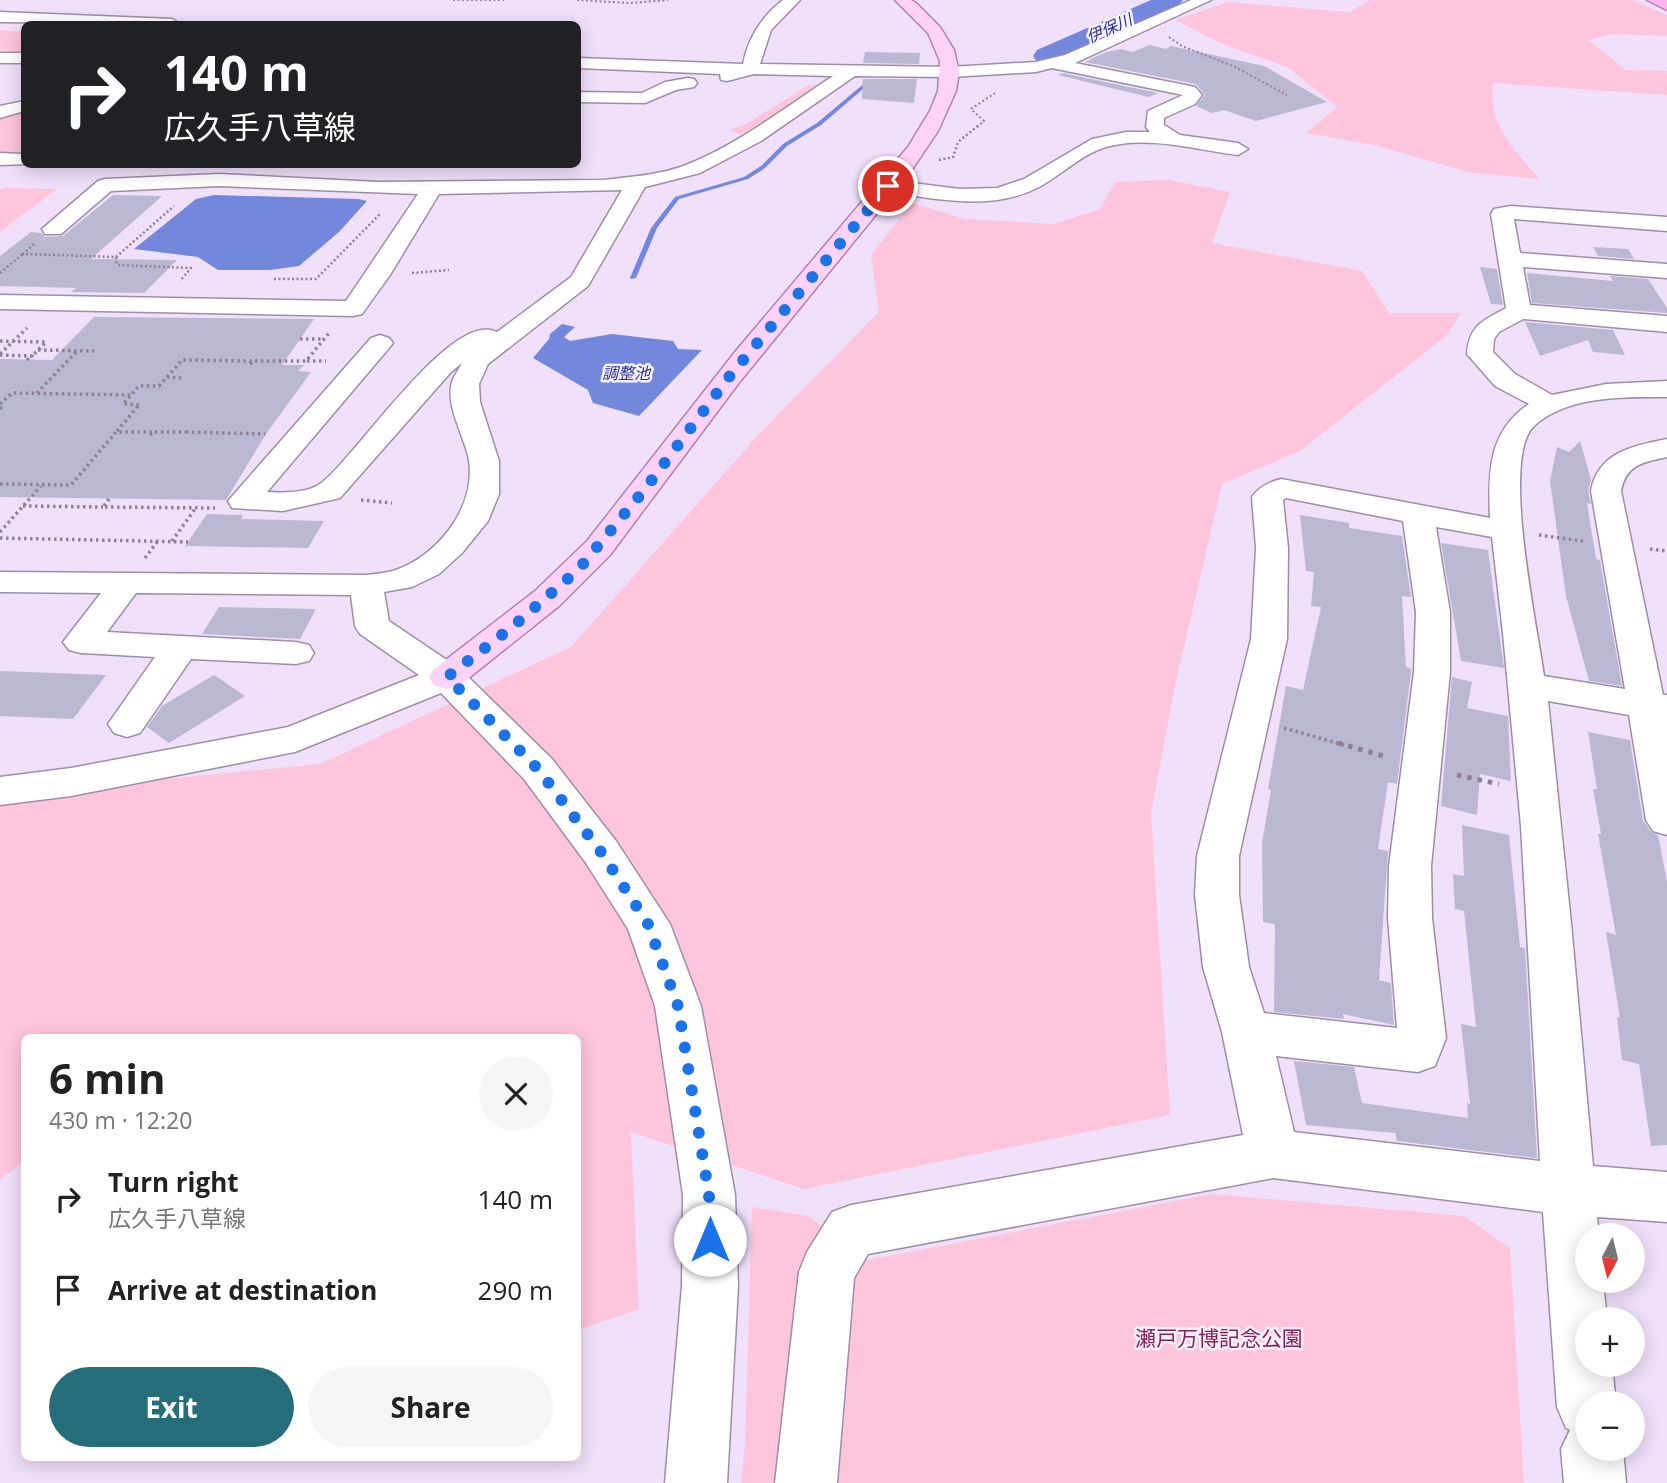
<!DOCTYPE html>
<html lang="en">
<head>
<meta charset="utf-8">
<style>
  :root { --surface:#fff; --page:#f6f6f6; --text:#222; --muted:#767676; --accent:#256d79 }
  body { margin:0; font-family:"Open Sans","Noto Sans JP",sans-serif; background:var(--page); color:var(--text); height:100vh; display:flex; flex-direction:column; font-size:26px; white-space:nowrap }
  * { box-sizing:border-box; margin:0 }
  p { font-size:23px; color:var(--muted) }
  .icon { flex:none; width:38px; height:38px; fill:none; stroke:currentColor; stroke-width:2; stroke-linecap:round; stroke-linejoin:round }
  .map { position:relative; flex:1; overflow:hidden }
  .panel { position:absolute; left:21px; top:1034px; width:560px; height:427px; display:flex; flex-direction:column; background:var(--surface); border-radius:10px; box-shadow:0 4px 18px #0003 }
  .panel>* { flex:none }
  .banner { position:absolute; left:21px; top:21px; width:560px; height:147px; border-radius:10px; box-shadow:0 4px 18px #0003; background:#202124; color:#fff; overflow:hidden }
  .needle { width:46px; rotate:187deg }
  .tools { position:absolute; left:1575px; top:1223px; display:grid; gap:14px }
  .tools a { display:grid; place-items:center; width:70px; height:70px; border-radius:50%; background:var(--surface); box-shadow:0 4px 18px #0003; font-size:35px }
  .pin { position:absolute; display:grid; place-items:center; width:60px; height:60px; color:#fff; margin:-30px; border:4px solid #fff; border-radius:50%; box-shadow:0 2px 7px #0007 }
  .me { position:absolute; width:77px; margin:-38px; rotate:0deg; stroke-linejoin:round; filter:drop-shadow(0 0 5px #0008) }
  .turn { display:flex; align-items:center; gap:24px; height:147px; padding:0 28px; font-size:32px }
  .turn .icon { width:91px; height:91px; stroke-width:2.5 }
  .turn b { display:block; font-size:49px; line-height:60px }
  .round { display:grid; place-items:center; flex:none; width:74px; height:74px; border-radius:37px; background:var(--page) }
  .summary { display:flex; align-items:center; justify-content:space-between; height:119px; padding:0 28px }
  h1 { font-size:42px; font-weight:700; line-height:52px }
  .action { display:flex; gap:14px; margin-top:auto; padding:14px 28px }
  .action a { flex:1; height:80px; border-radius:42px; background:var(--accent); color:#fff; font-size:28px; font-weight:700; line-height:80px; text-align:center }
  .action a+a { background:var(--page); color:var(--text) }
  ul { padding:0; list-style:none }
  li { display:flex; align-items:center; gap:21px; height:91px; padding:0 28px }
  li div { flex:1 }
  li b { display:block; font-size:26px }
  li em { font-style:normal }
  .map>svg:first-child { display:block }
  .green { fill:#ffc5dc }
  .water { fill:#7388dc }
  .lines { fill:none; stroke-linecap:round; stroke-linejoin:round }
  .stream { fill:#7388dc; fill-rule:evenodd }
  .river { fill:#7388dc; fill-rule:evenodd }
  .building { fill:#bbb8d3 }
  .minor-casing { stroke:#9d8ea6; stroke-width:3 }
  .major-casing { stroke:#b382ac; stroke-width:3 }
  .highway-casing { stroke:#b382ac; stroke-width:3 }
  .path-far3 { stroke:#8d8294; stroke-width:2; stroke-dasharray:2 2.5; stroke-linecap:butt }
  .path-far2 { stroke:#8d8294; stroke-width:2.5; stroke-dasharray:2 2.5; stroke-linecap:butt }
  .path-far1 { stroke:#8d8294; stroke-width:3.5; stroke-dasharray:2.5 3.5; stroke-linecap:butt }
  .path { stroke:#8d8294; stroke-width:5; stroke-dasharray:4.5 6; stroke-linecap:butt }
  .minor { fill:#fff; fill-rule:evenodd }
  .major { fill:#fed3f7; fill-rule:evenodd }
  .highway { fill:#feb5f1; fill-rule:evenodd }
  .route { stroke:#1a73e8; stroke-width:12; stroke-dasharray:0 21.6 }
  .labels { text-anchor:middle; stroke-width:5; stroke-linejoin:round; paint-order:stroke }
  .far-water-label { font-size:16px; font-style:italic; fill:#273192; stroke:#f8f2fc }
  .near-park-label { font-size:21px; fill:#8f1d5a; stroke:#f8f2fc }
</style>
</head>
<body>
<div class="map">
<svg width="1667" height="1483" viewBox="0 0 1667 1483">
  <rect width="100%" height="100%" fill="#f0e0fa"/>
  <path class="green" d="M1370 0H1632L1667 15V36L1612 34 1588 40 1626 70 1667 71V95L1493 83C1489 129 1513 146 1539 179L1467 172 1379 146 1306 133 1337 107 1287 67 1222 44 1176 20 1228 2 1350 12Z
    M0 30 24 32V52L0 50Z
    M809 85H817L751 130 739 134 728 130 744 125Z
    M24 109V156L0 155V115Z
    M1169 180 1230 192 1212 243 1362 271 1389 313H1461L1447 335 1300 451 1222 484 1176 681 1151 813 1170 1115 804 1189 631 1132 639 1309 578 1330V1038H24V1161L0 1180V799L103 785 320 764 571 647 758 435 879 312 871 255 912 203 965 219 1054 224 1100 209 1115 182Z
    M5 188 57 189 0 232V190Z
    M1212 1194 1464 1216 1510 1248 1524 1483H741L745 1445 752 1207 809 1216 862 1261Z"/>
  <path class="water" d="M214 195 358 199 367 201 339 232 299 266 270 270H218L198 257 134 249 196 199Z
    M562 324 575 327 564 337 570 341 612 334 673 341 678 349 702 350 639 416 593 403 588 390 533 358 549 339 550 334Z"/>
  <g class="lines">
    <path class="stream" d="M866 82 870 83 821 125 787 146 765 168 748 179 679 199 657 228 636 278 631 279 630 278 651 228 675 197 744 177 761 166 783 144 817 123Z"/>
    <path class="river" d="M1151 0H1183L1179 5 1055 62 1046 64 1037 62 1033 56 1037 50Z"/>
  </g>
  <path class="building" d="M1149 45 1166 49 1171 46 1264 66 1327 102 1256 121 1224 110 1212 113 1196 106 1205 95 1196 84 1085 62 1106 52 1121 49 1133 52Z
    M865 52 920 53 919 64 863 63Z
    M1062 73 1158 93 1148 97 1058 75Z
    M863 79H917L914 103 862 99Z
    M113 195 162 196 91 259 177 260 144 293 71 292 76 288 0 286V256L31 232 41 233 45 237 63 236Z
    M1593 247 1628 249 1634 259 1598 256Z
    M1480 267 1497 269 1503 305 1491 304Z
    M1527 273 1613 281 1610 276 1648 279 1667 308V313L1532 303Z
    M94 317 314 319 282 365H304L298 371 311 372 266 434 226 500 0 497V359L52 360Z
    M1525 322 1613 330 1625 355 1593 352 1588 340 1540 356Z
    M1580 441 1591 480 1588 491 1591 504 1587 503 1596 559 1600 560 1622 686 1589 681 1566 596 1550 481 1557 447 1569 452Z
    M207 514 243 515 241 519 324 521 308 548 185 546Z
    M1300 515 1349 523V528L1402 536 1411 597 1402 596 1406 667 1411 669V672L1397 784 1388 782 1378 849 1388 851 1379 980 1391 983 1394 1025 1343 1014 1344 1019 1274 1012 1275 924 1263 922 1262 843 1271 790 1268 789 1286 686 1303 690 1321 607 1311 606 1314 572 1306 571Z
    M1441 543 1488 550 1504 668 1461 661Z
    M219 607 269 608 316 609 300 639 202 634Z
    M0 671 106 675 73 719 0 716Z
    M214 675 245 696 169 743 147 727 162 706Z
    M1452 677 1472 682 1467 708 1508 716 1511 781 1480 774 1477 815 1441 806Z
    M1588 732 1630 740 1643 820 1651 832 1658 835 1667 882V1145L1651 1146 1639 1064 1622 1060 1617 1017 1620 1018 1606 932 1616 935 1598 834H1601L1593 789H1597Z
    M1462 825 1509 835 1520 947 1525 948 1537 1158 1397 1141 1395 1133 1306 1125 1294 1061 1354 1067 1362 1103 1468 1118 1467 1103 1470 1104 1461 1024 1476 1027 1464 911 1455 909 1453 874 1464 876Z"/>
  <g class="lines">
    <defs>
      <path id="minor" d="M783 0H800L771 30 760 64 950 67 1036 62 1065 55 1191 0H1211L1075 63 1195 87 1202 95 1195 104 1164 118V125L1180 135 1238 143 1248 149 1238 155C1197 150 1151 136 1110 146 1084 152 1064 173 1041 186 993 212 938 199 888 192L881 190 878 186 881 182 888 180 960 189 997 188 1024 179 1092 139 1126 132H1150L1146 127 1148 111 1183 95 1052 68 1036 72 950 77 855 76 761 141 700 173 645 187 588 286 488 364 479 384 480 402 499 461V494L488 521 462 553 439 574 412 587 384 592 389 621 460 669 552 759 616 841 670 924 701 1006 735 1195 738 1286 727 1483H665L682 1286 683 1195 655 1006 628 929 586 863 524 779 441 693 295 752 71 796 0 805V777L71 768 288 727 419 675 360 634 355 626 351 595 136 593 107 632 296 642 309 645 314 653 309 661 296 664 191 659 140 733 127 737 114 733 108 724 155 657 81 653 69 650 63 642 101 593 0 592V572L366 575C375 574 384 573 393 571 437 557 476 508 469 460 465 437 445 406 452 382 454 376 459 369 462 363L451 372 340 498 283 511 232 508 228 501 371 338 380 335 389 338 393 343 389 348 267 492C282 493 307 493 320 484 355 459 452 308 497 332L571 277 622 190 439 194 390 275 362 314 353 316 0 309V295L346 301 418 194 219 186 111 191 61 234H45L42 229 98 181 105 179 219 174 378 182 602 180C630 177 660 175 686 165 739 144 786 107 833 76L754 74 727 81 721 80 720 74 578 68V58L743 64C748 38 762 16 783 0Z
        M0 12 172 19 180 24 0 22Z
        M0 53H24V63H0Z
        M688 78 694 79 697 83 694 87 676 90 645 103 578 102V92L642 93 665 82Z
        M24 101V111L0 118V106Z
        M0 153 24 154V164H30L0 165Z
        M1511 206 1667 217V231L1514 219 1520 253 1667 264V278L1523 267 1530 305 1667 316V332L1523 319 1499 332 1494 339 1493 352 1515 374 1552 395 1606 384 1667 381V397C1626 397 1567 395 1534 426 1500 458 1538 629 1544 676L1625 689 1591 491C1598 452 1633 446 1667 439V457C1644 462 1626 464 1621 491L1663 695H1667V835L1653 831 1646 820 1629 715 1548 701 1571 923 1593 1166 1667 1172V1222L1597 1217 1599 1236H1587V1281H1603L1607 1320H1587V1365H1612L1616 1404H1587V1449H1623L1626 1483H1564L1561 1449 1570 1430 1566 1428 1557 1407 1543 1212 1273 1178 868 1254 854 1278 837 1483H775L799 1272 807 1252 832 1212 851 1205 1243 1135 1222 1032 1203 967 1195 895 1197 856 1251 639 1256 548 1252 497C1259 487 1269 482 1281 479L1490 518C1488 474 1488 431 1529 404L1495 386 1467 354C1469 325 1483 321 1506 308L1491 214 1494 209ZM1286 498 1403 521 1416 612 1414 672 1389 866 1388 918 1397 1028 1264 1013 1249 967 1239 895V856L1287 639 1288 548 1283 500ZM1436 527 1492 537 1503 633 1521 826 1540 1161 1294 1132 1276 1056 1418 1072 1435 1066 1446 1038 1432 918 1431 866 1450 672V612Z"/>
      <path id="major" d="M895 0H911L916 3 940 27 954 50 959 72 956 91 938 131 909 174 738 384 610 555 559 606 460 685 447 689 434 685 429 677 434 669 535 591 587 541 735 352 908 147 930 111 938 91 940 61 928 33Z"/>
      <path id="highway" d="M1647 0H1667V10Z"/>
    </defs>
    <use href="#minor" class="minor-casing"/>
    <use href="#major" class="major-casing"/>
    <use href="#highway" class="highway-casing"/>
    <path class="path-far3" d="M453 0H504
      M577 0 630 3 668 0
      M1169 37 1182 46 1235 67 1287 95
      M977 127 984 121 971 109 995 93"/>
    <path class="path-far2" d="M939 160 953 157 958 142 979 125
      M34 244 23 254 116 257 174 206
      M116 257 117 265 191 268 180 281
      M0 273 23 254
      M412 273 449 270
      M274 279H316L381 213"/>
    <path class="path-far1" d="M300 339H323
      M0 341 46 342 32 356
      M38 350 94 351
      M0 354 27 328
      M0 355 32 356 27 360
      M307 361H326
      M250 364 253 361H306L329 333
      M167 377 182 360 253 361
      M37 393 78 350
      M0 404 12 393 131 395
      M139 405 123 404 139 386H159L167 377 181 378
      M0 408H5
      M117 431 139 405
      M186 432 265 434
      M150 435 153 432H186L188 429
      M0 484 71 485 116 432H153
      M109 499 103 507 215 508
      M361 500 392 503
      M23 506 103 507
      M0 532 41 486
      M1539 535 1583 541
      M0 538 188 542
      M172 541 195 509
      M1650 549 1667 551
      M145 558 157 542
      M1284 728 1344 745"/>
    <path class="path" d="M1338 743 1387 757
      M1457 775 1499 784"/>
    <use href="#minor" class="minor"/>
    <use href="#major" class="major"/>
    <use href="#highway" class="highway"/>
  </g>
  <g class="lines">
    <path class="route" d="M710 1240 709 1195 678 1006 648 924 601 852 538 769 447 677 511 628 578 570 645 489 729 377 888 186"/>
  </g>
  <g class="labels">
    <g class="far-water-label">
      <text transform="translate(1109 28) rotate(-24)" y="6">伊保川</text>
      <text x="626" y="379">調整池</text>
    </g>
    <g class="near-park-label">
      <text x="1219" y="1346">瀬戸万博記念公園</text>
    </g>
  </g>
</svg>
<div class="tools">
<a><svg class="needle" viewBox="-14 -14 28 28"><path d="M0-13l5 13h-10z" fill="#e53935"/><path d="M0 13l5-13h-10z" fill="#767676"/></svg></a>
<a>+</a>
<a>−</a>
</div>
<div class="pin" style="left:888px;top:186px;background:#d93025"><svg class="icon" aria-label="arrive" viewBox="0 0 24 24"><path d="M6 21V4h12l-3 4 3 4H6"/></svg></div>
<svg class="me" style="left:710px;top:1240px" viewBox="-20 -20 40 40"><circle r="19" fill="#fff"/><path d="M0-13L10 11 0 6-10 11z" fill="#1a73e8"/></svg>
<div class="banner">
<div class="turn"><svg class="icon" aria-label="right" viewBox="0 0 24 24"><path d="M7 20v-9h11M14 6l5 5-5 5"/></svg><div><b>140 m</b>広久手八草線</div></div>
</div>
<section class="panel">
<div class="summary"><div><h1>6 min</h1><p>430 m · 12:20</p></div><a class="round"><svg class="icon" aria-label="close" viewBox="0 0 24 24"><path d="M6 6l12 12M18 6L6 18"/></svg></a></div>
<ul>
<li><svg class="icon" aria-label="right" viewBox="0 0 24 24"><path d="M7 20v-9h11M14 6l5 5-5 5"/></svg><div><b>Turn right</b><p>広久手八草線</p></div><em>140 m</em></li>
<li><svg class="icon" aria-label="arrive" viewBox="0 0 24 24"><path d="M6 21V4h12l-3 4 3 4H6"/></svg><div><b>Arrive at destination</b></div><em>290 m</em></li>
</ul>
<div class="action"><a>Exit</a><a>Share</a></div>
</section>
</div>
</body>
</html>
